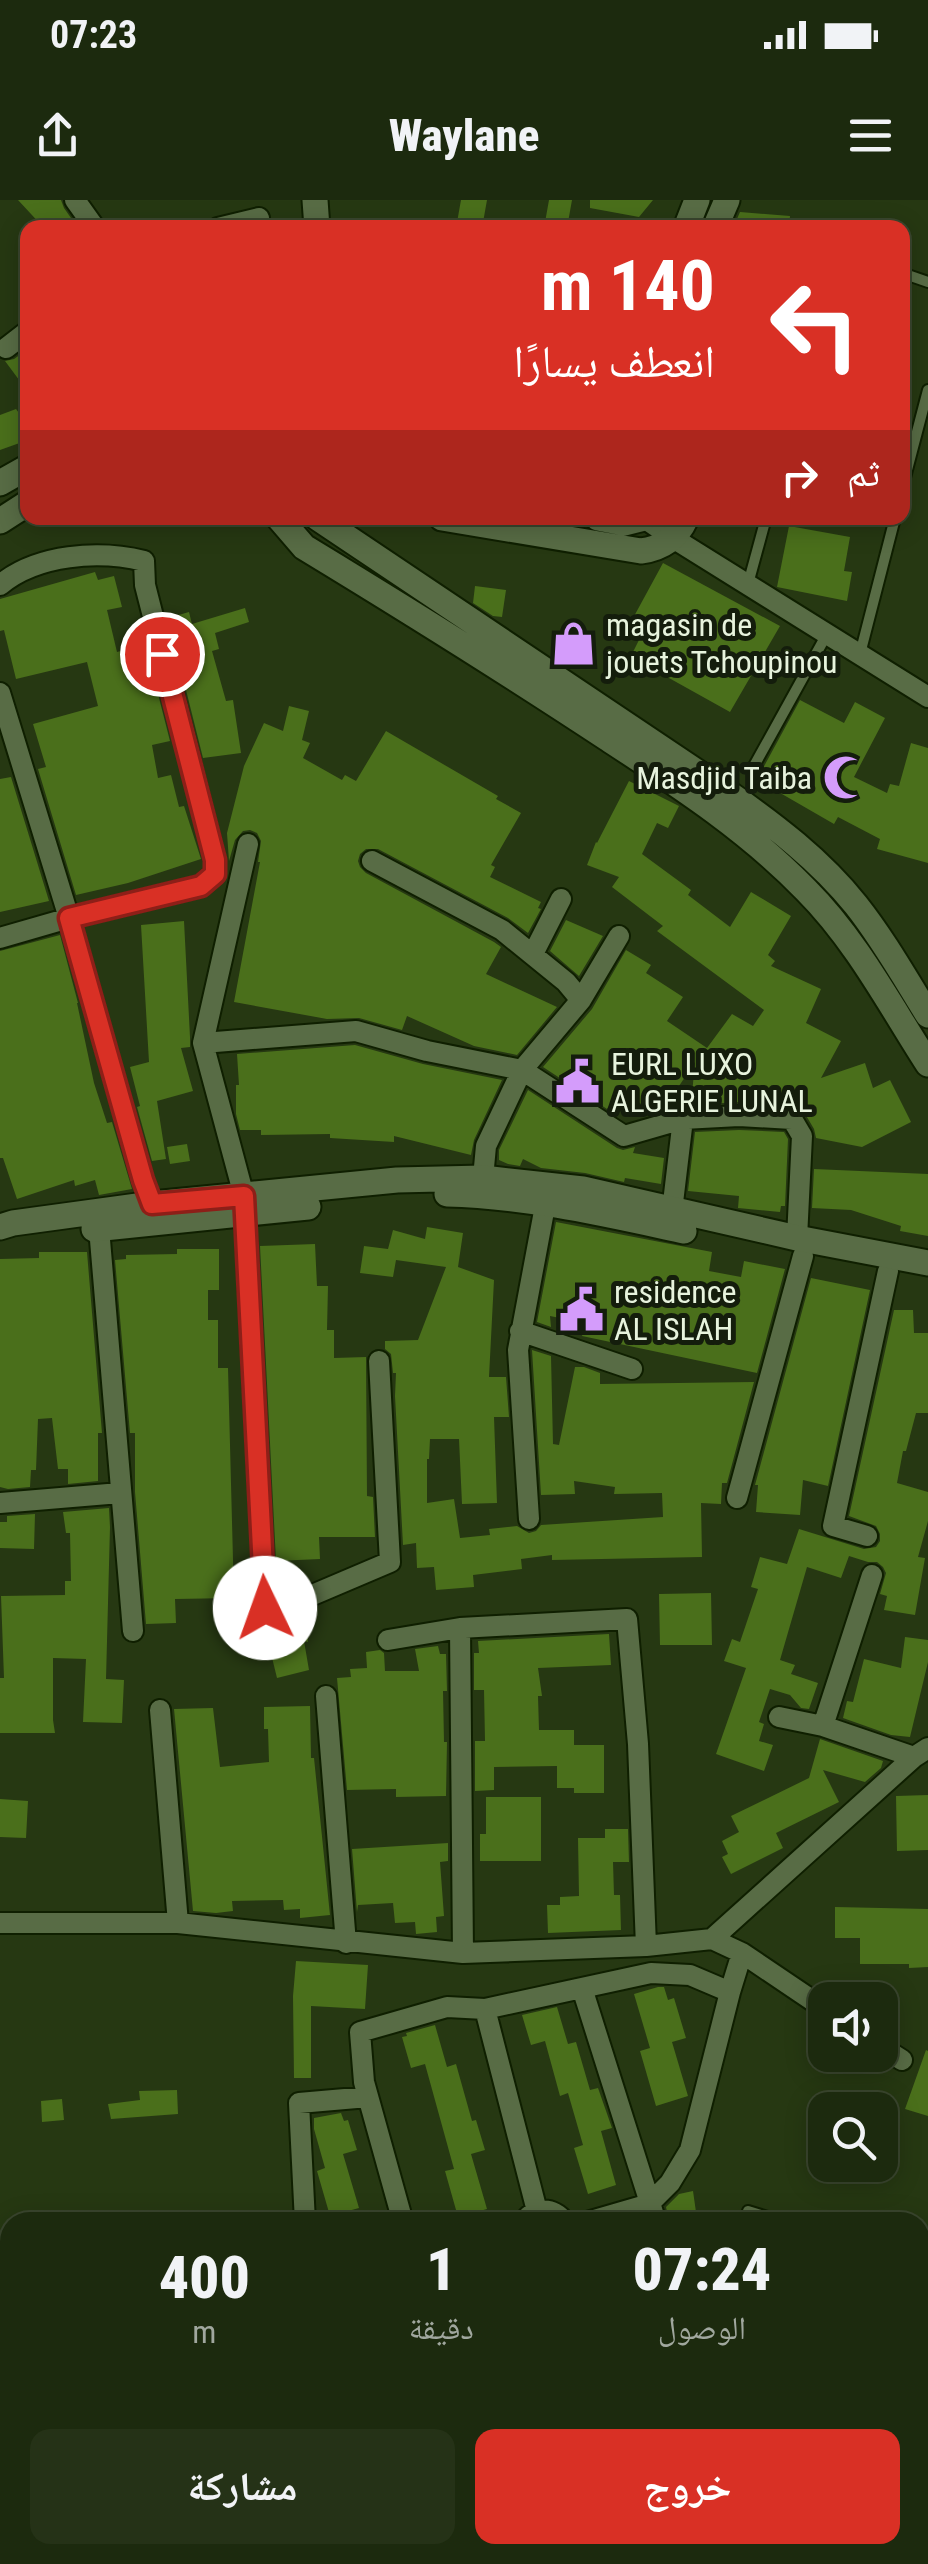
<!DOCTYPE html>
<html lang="ar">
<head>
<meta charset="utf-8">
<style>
  :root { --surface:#1c2a0e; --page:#253217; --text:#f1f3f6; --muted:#a0a79e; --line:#3a462e; --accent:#d93025 }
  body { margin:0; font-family:"Roboto Condensed","Noto Naskh Arabic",sans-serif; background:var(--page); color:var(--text); direction:rtl; height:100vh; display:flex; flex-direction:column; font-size:38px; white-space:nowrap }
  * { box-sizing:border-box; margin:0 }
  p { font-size:32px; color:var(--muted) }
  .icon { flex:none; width:55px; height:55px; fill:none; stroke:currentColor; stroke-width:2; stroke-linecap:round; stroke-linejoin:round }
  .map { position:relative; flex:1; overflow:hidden; direction:ltr }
  .details { position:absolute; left:0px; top:2012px; width:930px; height:352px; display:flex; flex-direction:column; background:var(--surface); border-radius:30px 30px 0 0; box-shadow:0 5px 25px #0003,0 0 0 2px var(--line); direction:rtl }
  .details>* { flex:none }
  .guide { position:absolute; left:20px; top:20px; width:890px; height:305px; border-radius:20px; box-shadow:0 5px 25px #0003,0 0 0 2px var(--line); direction:rtl; background:#d93025; color:#fff; overflow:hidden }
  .tools { position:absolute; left:808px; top:1782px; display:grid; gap:20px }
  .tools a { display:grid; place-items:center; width:90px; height:90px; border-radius:20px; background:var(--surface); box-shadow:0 5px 25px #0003,0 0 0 2px var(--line); font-size:50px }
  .pin { position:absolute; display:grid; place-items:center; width:85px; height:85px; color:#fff; margin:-42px; border:5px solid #fff; border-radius:50%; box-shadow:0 2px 10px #0007 }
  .me { position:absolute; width:110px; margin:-55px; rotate:357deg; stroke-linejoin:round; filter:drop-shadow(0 0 8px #0008) }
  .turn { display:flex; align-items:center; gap:35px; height:210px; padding:0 30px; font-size:45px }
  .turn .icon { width:130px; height:130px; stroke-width:2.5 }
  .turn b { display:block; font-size:70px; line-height:85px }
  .then { display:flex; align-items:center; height:95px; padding:0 30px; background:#0003; gap:20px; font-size:38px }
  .eta { display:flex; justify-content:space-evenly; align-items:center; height:170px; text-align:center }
  .eta b { font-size:60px; font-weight:800; line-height:70px }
  .button { display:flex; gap:20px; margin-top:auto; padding:20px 30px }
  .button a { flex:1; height:115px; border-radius:20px; background:var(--accent); color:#fff; font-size:40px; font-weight:800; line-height:115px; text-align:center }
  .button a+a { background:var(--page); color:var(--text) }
  .status { display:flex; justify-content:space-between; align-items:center; height:70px; padding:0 50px; background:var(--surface); direction:ltr }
  .status svg { height:28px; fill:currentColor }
  header { display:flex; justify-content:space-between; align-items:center; height:130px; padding:0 30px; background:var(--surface); font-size:45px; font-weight:800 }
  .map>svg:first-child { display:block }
  .building { fill:#4a6f1b }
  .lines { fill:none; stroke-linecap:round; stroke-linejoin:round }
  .service-casing { stroke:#0f1f00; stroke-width:14 }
  .minor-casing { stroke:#0f1f00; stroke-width:24 }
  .tertiary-casing { stroke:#0f1f00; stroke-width:29 }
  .service { stroke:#586c45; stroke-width:10 }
  .minor { stroke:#586c45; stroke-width:20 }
  .tertiary { stroke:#586c45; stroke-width:25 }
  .route-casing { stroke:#8d1f18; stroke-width:25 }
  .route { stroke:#d93025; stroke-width:18 }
  .labels { text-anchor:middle; stroke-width:10; stroke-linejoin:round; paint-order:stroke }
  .poi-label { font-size:32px; fill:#e7f3dd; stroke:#141d0c; text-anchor:start }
</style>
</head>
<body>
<div class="status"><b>07:23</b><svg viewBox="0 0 49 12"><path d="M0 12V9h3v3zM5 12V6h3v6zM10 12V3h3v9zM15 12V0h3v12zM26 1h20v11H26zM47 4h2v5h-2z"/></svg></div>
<header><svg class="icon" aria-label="menu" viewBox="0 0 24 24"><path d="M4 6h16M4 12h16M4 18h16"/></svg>Waylane<svg class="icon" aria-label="share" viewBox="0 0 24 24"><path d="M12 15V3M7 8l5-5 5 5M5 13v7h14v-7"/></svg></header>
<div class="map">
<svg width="928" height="2364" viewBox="0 0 928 2364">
  <rect width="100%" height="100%" fill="#263812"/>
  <path class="building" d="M18 0H61L64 8 78 28H44Z
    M461 0H487L482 28H456Z
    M549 0H572L567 28H544Z
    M590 0H653L639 17 590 8Z
    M740 12 790 16 789 28H733Z
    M28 149V192L5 161 14 159Z
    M16 209 28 225V240L0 250V215Z
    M789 326 850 337 844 371 852 372 847 401 777 387Z
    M663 363 780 426 730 512 651 468 652 465 632 454 640 438 626 431Z
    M95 372 98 380 114 376 122 407 107 410 117 452 139 446 150 495 158 494 170 541 152 545 158 578 171 575 179 607 184 606 201 659 128 683 76 695 38 569 46 567 33 524 98 506 87 462 16 479 4 430 0 431V399Z
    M475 386 506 390 502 417 493 416 473 403Z
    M245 408 249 422 215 433 219 449 212 451 226 501 233 500 241 553 203 558 168 418 189 412 192 424Z
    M800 500 844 523 855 502 885 518 854 577 887 593 890 584 899 586 911 543 928 548V663L877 649 880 639 838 617 834 624 754 578 762 570Z
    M289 506 309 511 302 540 310 543 303 558 342 580 345 575 356 581 386 531 498 596 496 599 521 613 491 665 495 667 490 677 541 702 538 708 541 709 528 733 508 718 378 649H366L360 654 358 661 360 667 366 673 494 742 501 747 486 774 557 807 517 855 474 846 407 816 402 830 359 818 327 819 234 802 260 662H258L261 641 257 633 250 630 243 631 235 640 229 661 227 633 244 566 264 523 283 531Z
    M11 577 49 701 0 712V579Z
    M629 581 679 606 668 628 657 623 642 654 691 690 688 695 730 727 751 692 791 716 768 755 775 761 771 766 821 789 806 823 841 841 821 878 865 863 873 888 890 880 911 922 862 947 816 938 814 929 804 912 794 905 740 902 691 905 695 862 663 910 655 913 620 890 607 909 543 867 592 809 626 750 651 765 646 773 683 797 667 821 707 848 732 814 753 826 764 810 657 731 663 726 612 687 619 677 587 665 596 642 597 643Z
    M566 720 603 736 579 776 550 751Z
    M184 721 190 837V847L181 848 193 891 157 901 166 959 152 961 137 907 140 906 130 867 149 862 141 725Z
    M60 735 78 803H77L94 883 107 923 112 922 132 989 99 995 95 980 75 986 74 980 17 999 3 958H0V751Z
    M355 845 423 864 502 880 474 940 471 955 394 936V942L330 938V934L261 935V930H240L236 914V885H239L237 854Z
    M528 890 617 948 623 950 635 947 633 953 664 958 661 984 625 978 624 982 585 973 541 968 523 959 520 966 508 964 499 960V950Z
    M739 930 784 932 788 939 785 1006H781L780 1012 738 1008 739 996 688 991 695 932Z
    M187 944 190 961 170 964 167 947Z
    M814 969 928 974V1036L900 1031 901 1026 851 1010 812 1008Z
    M556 1022 712 1052 709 1071 741 1077 744 1061 785 1069 757 1173 582 1136 585 1123 550 1116 551 1127 537 1122Z
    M427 1027 463 1033 458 1067 494 1080 489 1177H506L509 1217H494L497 1303 462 1304 459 1239H430L429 1259H427V1303L454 1299 460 1338 490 1335 489 1329 517 1326 529 1333 536 1331 541 1325 663 1317 662 1293 614 1294 615 1287 574 1281 575 1294 541 1295 532 1150 551 1156 553 1244 559 1245 575 1167H584L600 1173V1184L754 1182 727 1283H722L721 1304 701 1303 702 1357 552 1360V1355L521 1359 522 1369 473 1375 474 1387 436 1390 434 1367 417 1368 416 1343 403 1345 395 1196 396 1173H393L391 1154 385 1149V1141L418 1140 446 1067 396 1060 393 1077 360 1073 364 1046 388 1049 393 1030 425 1039Z
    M315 1044 317 1086H328L327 1130H334V1158L366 1157 367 1296 373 1297 375 1337H319L320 1359 276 1361 260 1046Z
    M177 1049H219V1090H208V1120H218V1168H228L234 1398 175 1399 176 1423 146 1424 135 1292V1233H130L115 1060 126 1059V1055L177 1054Z
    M39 1052H87L102 1233H98V1281L68 1284V1269H58L52 1218 38 1219 36 1270H31L30 1287 8 1289 0 1287V1059L39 1058Z
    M811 1078 870 1090 828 1286 803 1280 800 1315 756 1312 758 1285H755Z
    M894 1110H913L914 1133H928V1213H916L906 1251H903L897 1283 928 1292V1321L918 1357 925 1358 915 1415 884 1410 887 1396 880 1394 886 1373 883 1367 877 1362H868L849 1356 841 1378 807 1367 780 1460 795 1465 791 1474 818 1483 809 1509 801 1508 790 1495 770 1489 759 1522 764 1524 759 1541 773 1545 764 1571 716 1554 746 1468 724 1461 732 1439 740 1442 758 1389 751 1387 760 1357 787 1364 799 1329 864 1349 876 1347 880 1341V1334L876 1326 849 1316Z
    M109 1308 110 1327 106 1479 124 1480 122 1523 83 1522 86 1459 53 1458V1520L55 1533H0V1478H4L1 1396 65 1395V1381H71L70 1333H66L63 1312Z
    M35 1314 34 1349 0 1348V1322H7V1316Z
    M711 1393 712 1445H660L659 1394Z
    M297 1413 300 1424 307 1425 308 1442 304 1441 309 1470 277 1478 263 1421Z
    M609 1434 611 1465 538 1468 542 1496H538L539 1530H574V1545H604V1593H574V1588H557V1566L494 1567V1590L475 1591V1541H485L484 1490H474V1453H479L478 1441Z
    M905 1437 928 1440V1462L910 1537 891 1535 843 1518 847 1501 853 1502 864 1459 901 1468Z
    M438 1446 440 1454H446L447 1491H443L444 1542H447L446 1596 396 1597V1589L347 1590 337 1478 351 1477 350 1469 367 1468 366 1452 380 1450 384 1453 385 1471H419L415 1449Z
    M310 1506 311 1558H314L330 1715 300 1718V1709L284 1710 283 1700 232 1701 233 1711 216 1713 193 1711 174 1509 213 1508 220 1567 269 1562 268 1529H264V1507Z
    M820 1539 883 1561 881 1568 865 1582 823 1570 839 1602 776 1633 783 1648 731 1674 722 1657 728 1654 722 1641 739 1632 731 1616 809 1578Z
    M928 1595V1650L897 1651 896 1596Z
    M486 1597H541V1661H480V1634H486Z
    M0 1599 28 1601 26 1638 0 1637Z
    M605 1629H628L629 1662H613L614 1695H620L621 1730 548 1733 547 1705H560V1697L579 1696 578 1638H605Z
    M448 1643V1661L440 1662 444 1716 436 1717 437 1732 416 1734 415 1722 395 1723 393 1703 358 1705 357 1712 352 1649Z
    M835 1707 928 1709V1767L909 1768V1764H860V1738H835Z
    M296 1761 368 1765 365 1809 311 1806V1878H294L293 1796Z
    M658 1787H664L668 1800 674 1798 686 1838 672 1842 688 1896 656 1906 640 1851 650 1848 634 1794Z
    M557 1807 568 1844 576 1842 590 1890 598 1888 612 1928 601 1931 616 1985 588 1994 574 1948 583 1945 568 1893 560 1896 545 1841 531 1845 522 1815Z
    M435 1825 447 1867 456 1864 472 1921 476 1920 485 1950 471 1954 487 2009 458 2017 445 1971 454 1969 425 1864 411 1868 402 1837 407 1836 406 1833Z
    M926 1850 928 1851V1916L905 1909Z
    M177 1890 178 1914 111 1919 108 1904 140 1900 139 1891Z
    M62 1899 64 1920 42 1922 41 1901Z
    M341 1913 344 1921 348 1920 357 1950 343 1954 359 2008 330 2016 317 1971 325 1968 314 1929V1918Z
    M693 1991 697 2019 669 2022 666 2007 679 1994Z"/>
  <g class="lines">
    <defs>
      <path id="service" d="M902 73 928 82
        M902 289 928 190
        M748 384 766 318
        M860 454 895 318
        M754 566 827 434
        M748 2011 784 2022
        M920 2068 928 2070
        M815 2355V2364"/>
      <path id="minor" d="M75 0 95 28
        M218 28 259 18
        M6 148 28 131
        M644 318 673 338 928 497
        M0 385C37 354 99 350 144 361L145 385 215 660V673L201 686 69 718 0 738
        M0 493 69 718 143 980 152 1004
        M248 644 203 843 244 996 265 1407 310 1396 390 1362 379 1161
        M372 661 502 730 566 782 581 800
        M533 754 561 699
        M203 843 356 831 427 851 522 870 624 936 683 919 739 916 792 919 802 936 797 1038
        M483 978 486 946 522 870 581 800 619 736
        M672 1011 683 919
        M99 1028 133 1431
        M520 1131 632 1169
        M737 1298 803 1056
        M0 1303 120 1293
        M529 1319 518 1150 548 990
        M867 1336 833 1326 888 1071
        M460 1428 463 1753
        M388 1440 460 1428 627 1419 638 1544 646 1746
        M326 1496 346 1743
        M160 1510 178 1723
        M779 1517 823 1526 914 1557
        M823 1526 872 1375
        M0 1723H178L463 1753 646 1746 712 1739 914 1557 928 1548
        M712 1739 742 1753 825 1809
        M582 1788 656 2022
        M485 1809 537 2011
        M880 1846 902 1860
        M305 2022 299 1903 368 1897
        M403 2022 364 1882 360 1832 447 1807 485 1809 651 1773 690 1775 730 1792 742 1753
        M524 2022C535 2006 553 2007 565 2022
        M587 2022 649 2004 670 1983 690 1950 730 1792"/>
      <path id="tertiary" d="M315 0 317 28
        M686 28 697 0
        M715 28 727 0
        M0 283 28 267
        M279 318 304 347C406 409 507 472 607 538 677 584 747 629 806 690 856 740 890 805 928 864
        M318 318 728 593C774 625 820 660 856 705 883 739 905 778 928 815
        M442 318 641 351C663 348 677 338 686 318
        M598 318 624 323 644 318
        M0 321 28 303
        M447 994C528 996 605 1014 684 1031
        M0 1027 13 1023 152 1004 397 980 483 978 583 989 797 1038 928 1063
        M94 1029 308 1007"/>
    </defs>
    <use href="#service" class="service-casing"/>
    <use href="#minor" class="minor-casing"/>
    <use href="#tertiary" class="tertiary-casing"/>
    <use href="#service" class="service"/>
    <use href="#minor" class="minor"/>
    <use href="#tertiary" class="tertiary"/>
  </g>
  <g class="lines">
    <defs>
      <path id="route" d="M162 454 215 660V674L201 686 69 718 143 980 152 1004 244 996 265 1408"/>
    </defs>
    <use href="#route" class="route-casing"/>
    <use href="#route" class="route"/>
  </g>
  <defs>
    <symbol id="shop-bare" viewBox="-9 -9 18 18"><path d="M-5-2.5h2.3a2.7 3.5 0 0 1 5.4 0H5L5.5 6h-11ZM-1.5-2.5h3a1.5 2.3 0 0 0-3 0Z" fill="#d49cfb" stroke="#141d0c" stroke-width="2.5" paint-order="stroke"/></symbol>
    <symbol id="mosque-bare" viewBox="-9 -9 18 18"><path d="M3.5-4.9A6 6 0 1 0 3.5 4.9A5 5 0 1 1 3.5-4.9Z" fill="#d49cfb" stroke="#141d0c" stroke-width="2.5" paint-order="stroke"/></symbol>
    <symbol id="civic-bare" viewBox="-9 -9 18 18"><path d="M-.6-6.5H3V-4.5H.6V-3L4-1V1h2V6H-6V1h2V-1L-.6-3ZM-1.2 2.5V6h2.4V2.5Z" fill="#d49cfb" stroke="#141d0c" stroke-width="2.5" paint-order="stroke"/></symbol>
  </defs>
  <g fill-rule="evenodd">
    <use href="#shop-bare" x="542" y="412" width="63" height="63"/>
    <use href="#mosque-bare" x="814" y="546" width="63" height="63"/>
    <use href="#civic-bare" x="546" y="850" width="63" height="63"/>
    <use href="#civic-bare" x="550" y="1078" width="63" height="63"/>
  </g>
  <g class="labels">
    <g class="poi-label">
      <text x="606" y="436">magasin de<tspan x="606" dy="37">jouets Tchoupinou</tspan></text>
      <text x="812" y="589" text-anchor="end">Masdjid Taiba</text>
      <text x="611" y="875">EURL LUXO<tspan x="611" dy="37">ALGERIE LUNAL</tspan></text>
      <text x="614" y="1103">residence<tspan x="614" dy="37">AL ISLAH</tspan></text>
    </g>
  </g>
</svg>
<div class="tools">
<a><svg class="icon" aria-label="sound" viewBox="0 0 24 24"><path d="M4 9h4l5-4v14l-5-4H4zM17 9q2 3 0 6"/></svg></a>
<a><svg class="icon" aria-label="search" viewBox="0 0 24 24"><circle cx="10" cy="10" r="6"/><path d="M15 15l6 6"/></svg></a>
</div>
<div class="pin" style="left:162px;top:454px;background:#d93025"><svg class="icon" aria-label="arrive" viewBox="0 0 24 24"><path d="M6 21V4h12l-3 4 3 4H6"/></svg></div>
<svg class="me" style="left:265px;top:1408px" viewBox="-20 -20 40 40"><circle r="19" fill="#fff"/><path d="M0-13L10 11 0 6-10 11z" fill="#d93025"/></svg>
<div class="guide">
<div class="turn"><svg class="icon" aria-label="left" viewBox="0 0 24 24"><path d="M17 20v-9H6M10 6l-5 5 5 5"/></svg><div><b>140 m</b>انعطف يسارًا</div></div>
<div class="then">ثم<svg class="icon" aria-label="right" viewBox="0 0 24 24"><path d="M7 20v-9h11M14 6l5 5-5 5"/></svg></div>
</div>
<section class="details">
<div class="eta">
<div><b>07:24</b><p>الوصول</p></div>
<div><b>1</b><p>دقيقة</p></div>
<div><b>400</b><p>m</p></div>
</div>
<div class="button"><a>خروج</a><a>مشاركة</a></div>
</section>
</div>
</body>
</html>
